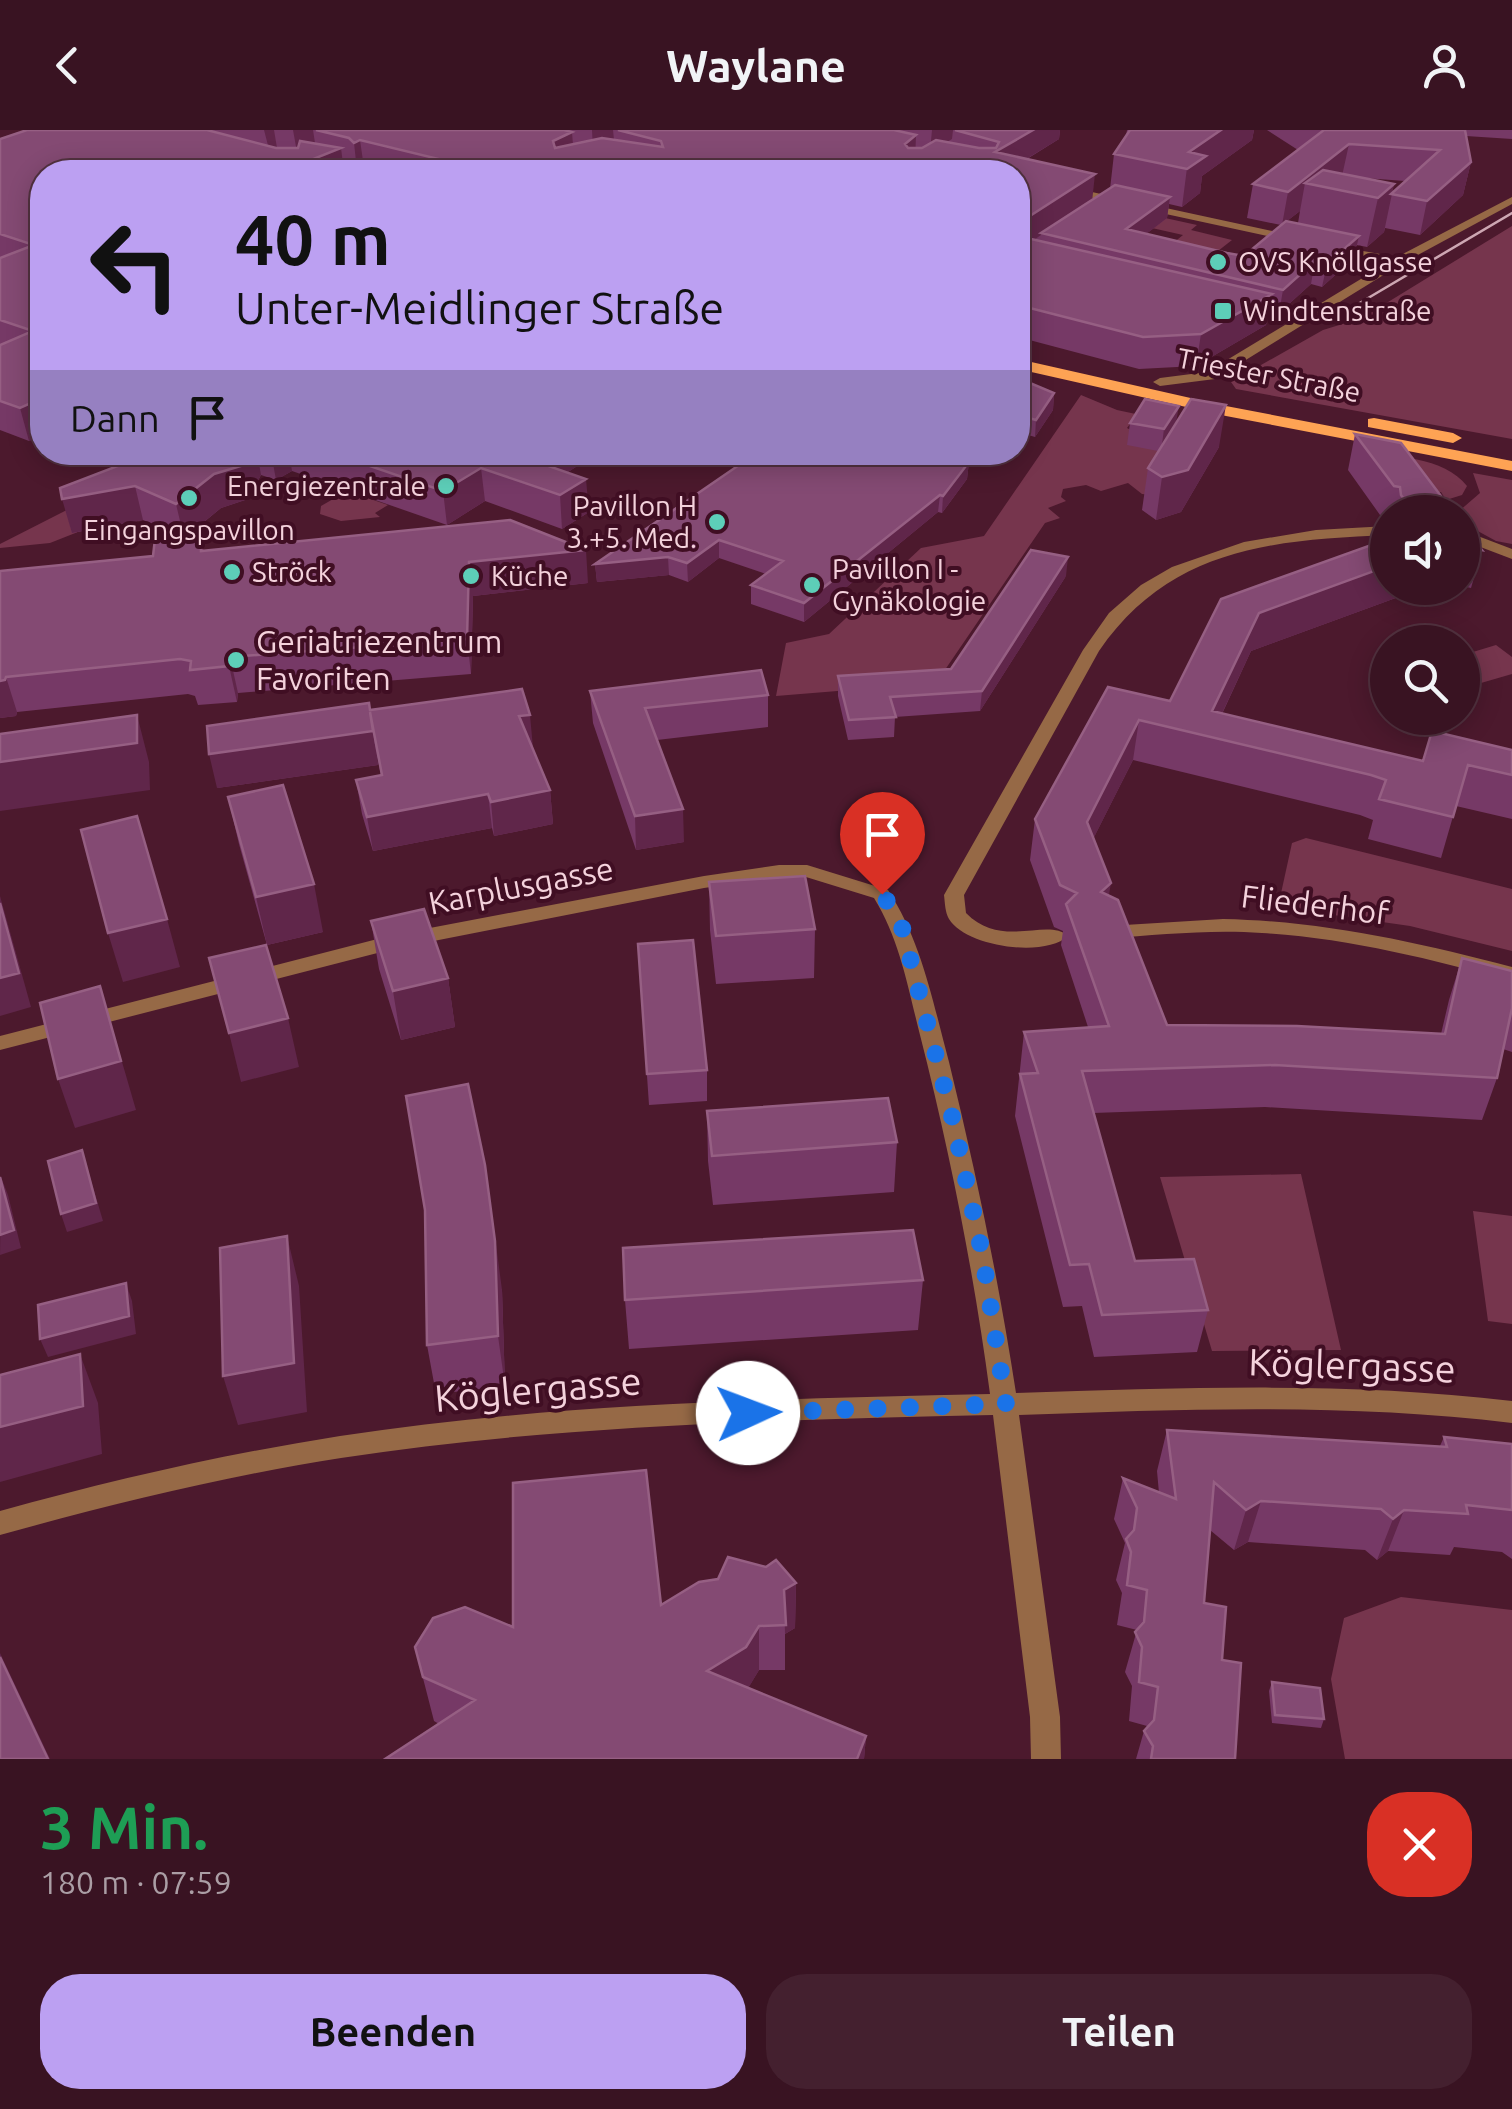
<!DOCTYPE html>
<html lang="de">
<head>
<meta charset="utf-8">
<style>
  :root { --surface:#391322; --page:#44202f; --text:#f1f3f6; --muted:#ab9ea5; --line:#533240; --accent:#bca0f2 }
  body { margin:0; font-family:Ubuntu,sans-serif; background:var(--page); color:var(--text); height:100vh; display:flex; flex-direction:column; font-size:38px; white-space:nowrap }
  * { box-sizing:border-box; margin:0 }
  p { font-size:32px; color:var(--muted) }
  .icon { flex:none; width:55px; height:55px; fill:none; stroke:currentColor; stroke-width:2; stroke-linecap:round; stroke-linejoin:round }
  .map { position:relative; height:1629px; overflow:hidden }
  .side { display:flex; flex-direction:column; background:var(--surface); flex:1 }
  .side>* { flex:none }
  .top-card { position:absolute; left:30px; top:30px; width:1000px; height:305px; border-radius:40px; box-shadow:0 5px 25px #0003,0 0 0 2px var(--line); background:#bca0f2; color:#111; overflow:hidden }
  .fabs { position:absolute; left:1370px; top:365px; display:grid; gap:20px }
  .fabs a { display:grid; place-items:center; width:110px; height:110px; border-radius:50%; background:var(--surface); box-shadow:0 5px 25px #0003,0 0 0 2px var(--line); font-size:50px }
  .pin { position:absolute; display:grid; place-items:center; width:85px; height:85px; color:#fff; margin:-102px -42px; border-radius:50% 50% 50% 0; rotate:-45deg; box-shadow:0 0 10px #0007 }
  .pin .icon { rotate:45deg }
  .me { position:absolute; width:110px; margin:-55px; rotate:88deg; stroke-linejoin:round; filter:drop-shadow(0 0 8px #0008) }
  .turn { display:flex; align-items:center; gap:35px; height:210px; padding:0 40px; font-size:45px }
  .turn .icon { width:130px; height:130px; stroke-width:2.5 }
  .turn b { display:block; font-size:70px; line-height:85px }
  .then { display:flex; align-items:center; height:95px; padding:0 40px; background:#0003; gap:20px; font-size:38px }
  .round { display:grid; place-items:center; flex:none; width:105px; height:105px; border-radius:40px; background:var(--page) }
  .headline { display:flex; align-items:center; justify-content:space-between; height:170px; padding:0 40px }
  h1 { font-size:60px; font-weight:700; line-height:75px; color:#1e9e55 }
  .primary-button { display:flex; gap:20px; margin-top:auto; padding:20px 40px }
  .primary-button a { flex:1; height:115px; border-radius:40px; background:var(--accent); color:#111; font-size:40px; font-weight:700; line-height:115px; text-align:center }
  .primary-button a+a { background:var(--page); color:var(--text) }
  header { display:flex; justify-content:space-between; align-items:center; height:130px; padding:0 40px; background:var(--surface); font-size:45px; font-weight:700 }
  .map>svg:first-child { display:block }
  .green { fill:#76354d }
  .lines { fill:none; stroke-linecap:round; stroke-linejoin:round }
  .minor { fill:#966946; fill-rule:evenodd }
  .primary { fill:#fea354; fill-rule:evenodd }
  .tram { stroke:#cda7b3; stroke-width:2.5 }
  .wall { fill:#763966; fill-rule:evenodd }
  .shaded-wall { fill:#60264a }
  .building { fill:#844a73; stroke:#965f83; stroke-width:2.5 }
  .route { stroke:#1a73e8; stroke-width:18; stroke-dasharray:0 32.4 }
  .poi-dot { fill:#5dceb8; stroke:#400e23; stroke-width:4 }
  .labels { text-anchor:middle; stroke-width:8; stroke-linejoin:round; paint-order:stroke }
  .far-poi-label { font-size:28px; fill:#f4d2dc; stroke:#400e23; text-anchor:start }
  .far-street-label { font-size:28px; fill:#f4d2dc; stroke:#400e23 }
  .poi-label { font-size:32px; fill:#f4d2dc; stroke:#400e23; text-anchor:start }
  .street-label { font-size:32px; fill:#f4d2dc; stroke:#400e23 }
  .near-street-label { font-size:38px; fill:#f4d2dc; stroke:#400e23 }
</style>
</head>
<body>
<header><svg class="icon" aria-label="back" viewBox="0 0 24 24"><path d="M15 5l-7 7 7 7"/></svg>Waylane<svg class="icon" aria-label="person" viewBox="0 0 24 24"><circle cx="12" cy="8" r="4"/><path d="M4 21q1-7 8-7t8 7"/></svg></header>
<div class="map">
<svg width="1512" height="1629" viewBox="0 0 1512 1629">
  <rect width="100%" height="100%" fill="#4c192d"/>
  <path class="green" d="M1156 86 1197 95 1191 100 1232 110 1204 132 1162 122 1183 105 1143 96Z
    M1512 96V309L1236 259 1231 252 1323 200 1362 188Z
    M1081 265 1117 280 1178 293 1133 290 1127 298 1176 324 1152 365 1142 364 1128 353 1101 361 1086 355 1063 359 1061 367 1066 371 1048 378 1060 388 1045 393 936 553 776 566 786 513 829 504 921 418 984 406Z
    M1358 321C1393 327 1444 326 1467 356L1462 365 1446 370 1441 362 1413 363Z
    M1473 343 1512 350V414L1496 411 1463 393 1462 382H1458L1480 363Z
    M112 357 88 398 50 413 0 418V414Z
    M347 361 388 375 375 383 380 387 341 391 320 384 321 376Z
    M1496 515 1512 527V544L1481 553 1463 540V525Z
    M1306 708 1512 759V821L1410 796 1278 777 1292 713Z
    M1301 1044 1341 1220 1212 1221 1160 1047Z
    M1473 1081 1512 1086V1194L1488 1191Z
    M1401 1467 1512 1480V1629H1345L1331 1549 1344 1488Z"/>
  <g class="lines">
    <path class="minor" d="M1018 46 1295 106 1301 109 1295 112 1018 52Z
      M1512 67V74L1403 133 1215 249 1160 256 1153 252 1160 248 1207 242 1389 132 1329 119V115L1397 127Z
      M1388 396V405C1272 410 1170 418 1099 521L964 765 966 783C1002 820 1047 787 1068 806 1045 828 966 817 949 789 945 782 945 773 944 765L1083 520 1109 483 1141 455 1172 437 1244 412 1316 400Z
      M1462 400 1512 419V429L1462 410Z
      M779 735H807L888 760C922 812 933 873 949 932 976 1042 999 1152 1016 1263 1182 1258 1347 1251 1512 1271V1293C1348 1273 1184 1279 1019 1285L1060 1587 1061 1629H1031L1030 1587 993 1285C775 1290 557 1295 341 1328 226 1346 112 1374 0 1405V1381C112 1350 225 1324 340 1306 555 1273 773 1269 990 1264 974 1143 950 1023 920 905 908 858 900 810 874 768L806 747H779L704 758 393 819 0 920V906L393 805 704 746Z
      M1223 789C1322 791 1416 812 1512 837V851C1430 829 1347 808 1262 803 1211 799 1159 805 1108 808L1098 802 1108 796Z"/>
    <path class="primary" d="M1018 229 1226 276 1512 331V341L1226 286 1018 239Z
      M1374 288 1453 303 1462 308 1453 313 1368 297V289Z"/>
    <path class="tram" d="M1242 181 1287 190 1336 187 1512 83"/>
  </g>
  <path class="wall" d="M27 0H1060L1059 9 1027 29 1092 71 1110 59 1114 24 1126 6 1127 0H1254L1252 10 1202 46 1200 63 1182 77 1169 74 1167 88 1146 104 1244 126 1281 95 1247 88 1253 54 1298 20 1267 0H1512V9L1466 6 1471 32 1463 65 1420 105 1385 98 1384 102 1367 117 1357 115 1354 128 1322 157 1311 154 1279 183 1269 181 1266 195 1196 236 1139 239 1018 207V42H383L364 38 357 40 353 35 343 33 344 42H42V305L29 311 0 300V9ZM1364 48 1405 51 1392 62 1394 54ZM1300 81 1298 93 1287 91Z
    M1018 248 1054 263 1053 280 1035 307 1018 302Z
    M1130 293H1176L1219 317 1181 382 1156 390 1142 380 1148 338 1158 321 1127 315Z
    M1355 304 1453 382H1388V393L1385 392 1348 340Z
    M92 322H599L568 342 589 382 562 399 485 371 447 395 292 341 276 350 261 345 248 369 221 378 187 406 204 420 588 453 473 466 471 544 238 563 237 572 198 575 195 566 188 564 17 582 16 586 0 588V441L153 426 180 406 143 390 72 403 60 358 121 335Z
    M758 322H970L961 330 969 332 967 349 942 383 938 382 804 492 751 474V455L766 444 719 428 688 452 669 445 597 452 595 434Z
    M1462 395 1482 420 1471 458 1462 456Z
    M1066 446 980 581 895 587 894 607 848 610 838 566V546L951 539Z
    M1388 458H1423L1251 521 1222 584 1423 631 1512 620V689L1456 676 1441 728 1368 709 1373 690 1360 685 1133 630 1093 709 1109 766 1167 895 1441 904 1449 870 1462 828 1512 841V922L1503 919 1497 948 1482 990 1265 977 1093 983 1135 1131 1208 1180 1197 1222 1094 1227 1082 1176 1063 1177 1015 986 1024 902 1088 897 1061 815 1063 801 1054 797 1030 730 1035 689 1108 557 1170 571 1221 469Z
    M590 561 768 565V597L657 610 684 712 636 720 593 593Z
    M370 580 533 618 550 660 553 694 494 706 492 698 373 721 362 684 356 650 381 646 375 616 378 635 217 658Z
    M228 667 323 802 267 815 239 714Z
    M709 752 815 799 814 848 716 854 710 800Z
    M371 791 448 848 455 897 401 910 379 839Z
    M638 814 707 940V971L649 975Z
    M707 981 897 1012 894 1062 713 1075 708 1031Z
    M425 1080 502 1160 505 1256 436 1264 427 1215Z
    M923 1150 918 1200 629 1219 625 1170Z
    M1167 1300 1440 1316 1444 1307 1512 1314V1429L1502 1422 1454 1417 1450 1425 1388 1421 1377 1430 1365 1420 1248 1412 1234 1420 1210 1400 1204 1473 1222 1530 1235 1629H1136L1144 1601 1147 1596 1129 1591 1132 1556 1125 1542 1137 1500 1117 1495 1122 1463 1116 1450 1125 1413 1114 1389 1123 1348 1159 1363 1157 1341Z
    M796 1453 795 1498 785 1504V1540H759L748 1558 866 1606 864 1629H385L439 1594 434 1591 415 1517 513 1497Z
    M1272 1552 1324 1589 1321 1598 1272 1593 1269 1561Z"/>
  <path class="shaded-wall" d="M264 0H274L277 18 270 23Z
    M293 0H313L315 13 297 22Z
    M592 0H613L614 10 593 20Z
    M932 0H953L952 9 930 22Z
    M1033 0H1060L1059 9 1005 42 995 22Z
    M1221 0H1254L1252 10 1202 46 1200 63 1182 77 1189 22Z
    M572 2 574 29 555 39 553 11Z
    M916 5 915 33 905 14Z
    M360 10 364 38 357 40 354 13Z
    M1349 14 1342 46 1305 53 1300 81 1282 95 1288 62Z
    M341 18 344 42H281Z
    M1471 32 1463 65 1420 105 1427 71Z
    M1095 44 1092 72 1041 103V105L1018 121 1019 93Z
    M1394 54 1384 102 1367 117 1378 68Z
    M1170 67 1167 88 1123 122 1126 99Z
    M1359 106 1354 128 1322 157 1327 134Z
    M1315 131 1311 154 1279 183 1283 160Z
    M1272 164 1266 195 1196 236 1201 204Z
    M1054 263 1053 280 1035 307 1036 290Z
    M33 272 42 305 29 311 20 278Z
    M1226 275 1219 317 1181 382 1156 390 1162 347Z
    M1179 276 1175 298 1161 322 1164 299Z
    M249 322H257L261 345 248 369 221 378 184 408 176 374 214 344Z
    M271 322H289L292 341 276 350Z
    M543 322H599L542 359 531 330Z
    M949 322H970L944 343 946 325Z
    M969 332 967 349 942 383 943 366Z
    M481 338 485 371 447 395 443 361Z
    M586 349 589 382 562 399 560 365Z
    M135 356 143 390 72 403 62 369Z
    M940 365 938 382 804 492V473Z
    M719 410V428L688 452 687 433Z
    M586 420 588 453 473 466 471 544 467 509 469 432Z
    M668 427 669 445 597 452 595 434Z
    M1068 427 1066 446 980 581 982 561Z
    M1388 436V458H1423L1251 521 1211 607 1212 581 1259 483Z
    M230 527 238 563 237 572 229 536Z
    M6 547 17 582 16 586 0 588V551Z
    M370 582 378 635 217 658 209 624Z
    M137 585 149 632 150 660 0 681V632Z
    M530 585 533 618 519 586Z
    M1139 590 1133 630 1081 733 1087 692Z
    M550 660 553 694 494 706 491 672Z
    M488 664 492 698 373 721 367 687Z
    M683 679 684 712 636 720 635 686Z
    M1111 753 1104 794 1101 762Z
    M314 754 323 802 267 815 256 767Z
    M0 766 31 877 0 886Z
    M167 789 180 837 123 852 108 803Z
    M448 848 455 897 401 910 393 861Z
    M100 856 136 980 75 998 58 949Z
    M288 888 299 937 241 952 229 903Z
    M82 1020 103 1091 67 1102 61 1084Z
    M1 1047 8 1065 21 1118 0 1125Z
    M492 1084 502 1160 505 1256 498 1206Z
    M287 1106 299 1156 307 1282 238 1295 223 1246Z
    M126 1153 132 1171 136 1204 48 1227 40 1209Z
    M80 1224 98 1273 102 1324 0 1352V1297Z
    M1261 1371 1248 1412 1234 1420 1246 1380Z
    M1404 1380 1388 1421 1377 1430 1393 1389Z
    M796 1453 795 1498 785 1504 784 1460Z
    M759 1496V1540L746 1562 707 1541Z
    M0 1523 50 1629H48L0 1527Z
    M866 1606 864 1629H857Z"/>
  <path class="building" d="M27 0H207L276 18H298L300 11 341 18 281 42H42V275L33 272 20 278 0 271V215L33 201 0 190V128L34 115 0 104V9Z
    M316 0H564L572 2 553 11 555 18 602 8 663 17 661 11 618 0H894L916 5 905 14 908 18H922L936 10 979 18H996L999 12 955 0H1033L995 22 1095 44 1019 93 1018 106 1272 164 1201 204 1143 207 1018 175V42H492L360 10 354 13 349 8Z
    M1130 0H1221L1189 22 1206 26 1187 39 1114 24Z
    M1324 0H1465L1471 32 1427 71 1391 64 1440 20 1349 14 1288 62 1253 54Z
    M1323 40 1394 54 1378 68 1305 53Z
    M1115 55 1170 67 1126 99 1227 123 1244 126 1286 91 1359 106 1327 134 1315 131 1283 160 1041 103Z
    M1018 248 1054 263 1036 290 1018 285Z
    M1145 269 1179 276 1164 299 1130 293Z
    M1191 269 1226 275 1188 340 1162 347 1148 338Z
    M1355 304 1401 313 1453 382H1413L1401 365 1400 357 1394 356Z
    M154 322H249L241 336 214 344 176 374 135 356 62 369 60 358Z
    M329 322H543L531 330 586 349 560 365 481 338 443 361Z
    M758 322H949L946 325 969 332 943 366 940 365 804 473 751 455 783 431 719 410 687 433 668 427 595 434Z
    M510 390 586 420 469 432 467 509 230 527 229 536 190 540 191 531 180 529 6 547 5 550 0 551V441L153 426 155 409 201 404V421Z
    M1462 395 1482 420 1462 416Z
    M1388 409V436L1259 483 1212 581 1423 631 1432 601 1512 620V645L1468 635 1453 687 1379 669 1386 650 1371 645 1139 590 1087 692 1111 753 1101 762 1118 770 1167 895 1297 896 1445 904 1462 828 1512 841V878L1497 948 1275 935 1082 941 1135 1131 1194 1129 1208 1180 1102 1185 1089 1134 1070 1135 1020 944 1038 943 1024 902 1109 896 1066 774 1077 763 1060 755 1035 689 1108 557 1170 571 1221 469Z
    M1031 420 1068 427 982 561 890 567 896 587 849 590 838 546 951 539Z
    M761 540 768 565 645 578 683 679 635 686 590 561Z
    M522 559 530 585 519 586 550 660 491 672 488 664 367 687 356 650 382 645 370 582 373 601 209 624 207 596 369 573 370 580Z
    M137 585V613L0 632V604Z
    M283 655 314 754 256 767 228 667Z
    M137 686 167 789 108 803 81 700Z
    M805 746 815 799 716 806 709 752Z
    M0 773 19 843 0 848Z
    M424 779 448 848 393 861 371 791Z
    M693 810 707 940 647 944 638 814Z
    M266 815 288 888 229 903 209 828Z
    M100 856 121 931 58 949 40 873Z
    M468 954 485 1035 495 1111 498 1206 427 1215 425 1080 406 966Z
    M888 968 897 1012 712 1026 707 981Z
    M82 1020 96 1073 61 1084 48 1031Z
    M0 1047 14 1100 0 1105Z
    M913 1100 923 1150 625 1170 623 1118Z
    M287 1106 294 1233 223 1246 220 1118Z
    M126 1153 129 1186 40 1209 38 1175Z
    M80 1224 83 1276 0 1297V1245Z
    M1167 1300 1447 1317 1444 1307 1512 1314V1380L1466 1375 1468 1384 1404 1380 1393 1389 1381 1379 1261 1371 1246 1380 1214 1352 1204 1473 1226 1477 1222 1530 1241 1533 1235 1629H1151L1153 1616 1144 1601 1154 1590 1158 1557 1139 1552 1142 1517 1135 1502 1144 1492 1147 1460 1127 1455 1131 1422 1126 1409 1134 1400 1137 1378 1123 1348 1176 1369Z
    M646 1340 661 1475 699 1452 718 1449 728 1427 766 1437 776 1430 796 1453 784 1460 786 1495 759 1496 746 1517 707 1541 866 1606 857 1629H385L475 1570 423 1547 415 1517 433 1488 465 1477 513 1497V1353Z
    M0 1527 48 1629H0Z
    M1272 1552 1320 1558 1324 1589 1275 1585Z"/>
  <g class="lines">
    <path class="route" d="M748 1283 1006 1274 982 1122 953 990 900 790 882 764"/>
  </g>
  <g class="poi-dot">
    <circle cx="1218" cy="132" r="10"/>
    <rect x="1213" y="171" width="20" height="20" rx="5"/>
    <circle cx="446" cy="356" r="10"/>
    <circle cx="189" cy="368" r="10"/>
    <circle cx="717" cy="392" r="10"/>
    <circle cx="232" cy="442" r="10"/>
    <circle cx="471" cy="446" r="10"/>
    <circle cx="812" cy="455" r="10"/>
    <circle cx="236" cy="530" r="10"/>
  </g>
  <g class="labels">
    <g class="far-poi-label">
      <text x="1238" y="142">OVS Knöllgasse</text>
      <text x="1243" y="191">Windtenstraße</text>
      <text x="426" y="366" text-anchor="end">Energiezentrale</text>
      <text x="697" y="386" text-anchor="end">Pavillon H<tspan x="697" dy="32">3.+5. Med.</tspan></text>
      <text x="189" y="410" text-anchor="middle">Eingangspavillon</text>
      <text x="832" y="449">Pavillon I -<tspan x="832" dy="32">Gynäkologie</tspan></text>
      <text x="252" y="452">Ströck</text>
      <text x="491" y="456">Küche</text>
    </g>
    <g class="far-street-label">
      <text transform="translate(1269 245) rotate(11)" y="10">Triester Straße</text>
    </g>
    <g class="poi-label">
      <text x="256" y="523">Geriatriezentrum<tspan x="256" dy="37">Favoriten</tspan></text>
    </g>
    <g class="street-label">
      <text transform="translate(521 756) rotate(-11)" y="11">Karplusgasse</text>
      <text transform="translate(1315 775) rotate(7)" y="11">Fliederhof</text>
    </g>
    <g class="near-street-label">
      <text transform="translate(1352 1236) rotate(2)" y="13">Köglergasse</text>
      <text transform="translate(538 1260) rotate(-5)" y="13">Köglergasse</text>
    </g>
  </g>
</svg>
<div class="fabs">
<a><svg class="icon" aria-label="sound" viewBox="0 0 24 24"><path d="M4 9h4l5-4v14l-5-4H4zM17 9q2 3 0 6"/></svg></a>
<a><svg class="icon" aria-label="search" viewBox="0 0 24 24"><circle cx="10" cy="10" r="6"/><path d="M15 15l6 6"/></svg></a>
</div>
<div class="pin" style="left:882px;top:764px;background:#d93025"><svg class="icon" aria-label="arrive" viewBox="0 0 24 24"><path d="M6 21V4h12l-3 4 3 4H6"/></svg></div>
<svg class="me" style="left:748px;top:1283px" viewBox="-20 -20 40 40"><circle r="19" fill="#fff"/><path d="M0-13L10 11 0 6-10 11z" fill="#1a73e8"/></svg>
<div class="top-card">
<div class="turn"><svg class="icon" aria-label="left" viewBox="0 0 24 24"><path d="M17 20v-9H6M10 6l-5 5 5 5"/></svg><div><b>40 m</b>Unter-Meidlinger Straße</div></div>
<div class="then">Dann<svg class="icon" aria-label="arrive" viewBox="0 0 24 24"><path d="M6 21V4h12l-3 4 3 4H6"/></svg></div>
</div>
</div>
<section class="side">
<div class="headline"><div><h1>3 Min.</h1><p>180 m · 07:59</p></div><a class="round" style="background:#d93025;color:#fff"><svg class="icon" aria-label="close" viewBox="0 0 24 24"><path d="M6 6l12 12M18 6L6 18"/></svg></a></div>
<div class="primary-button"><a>Beenden</a><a>Teilen</a></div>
</section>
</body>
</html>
